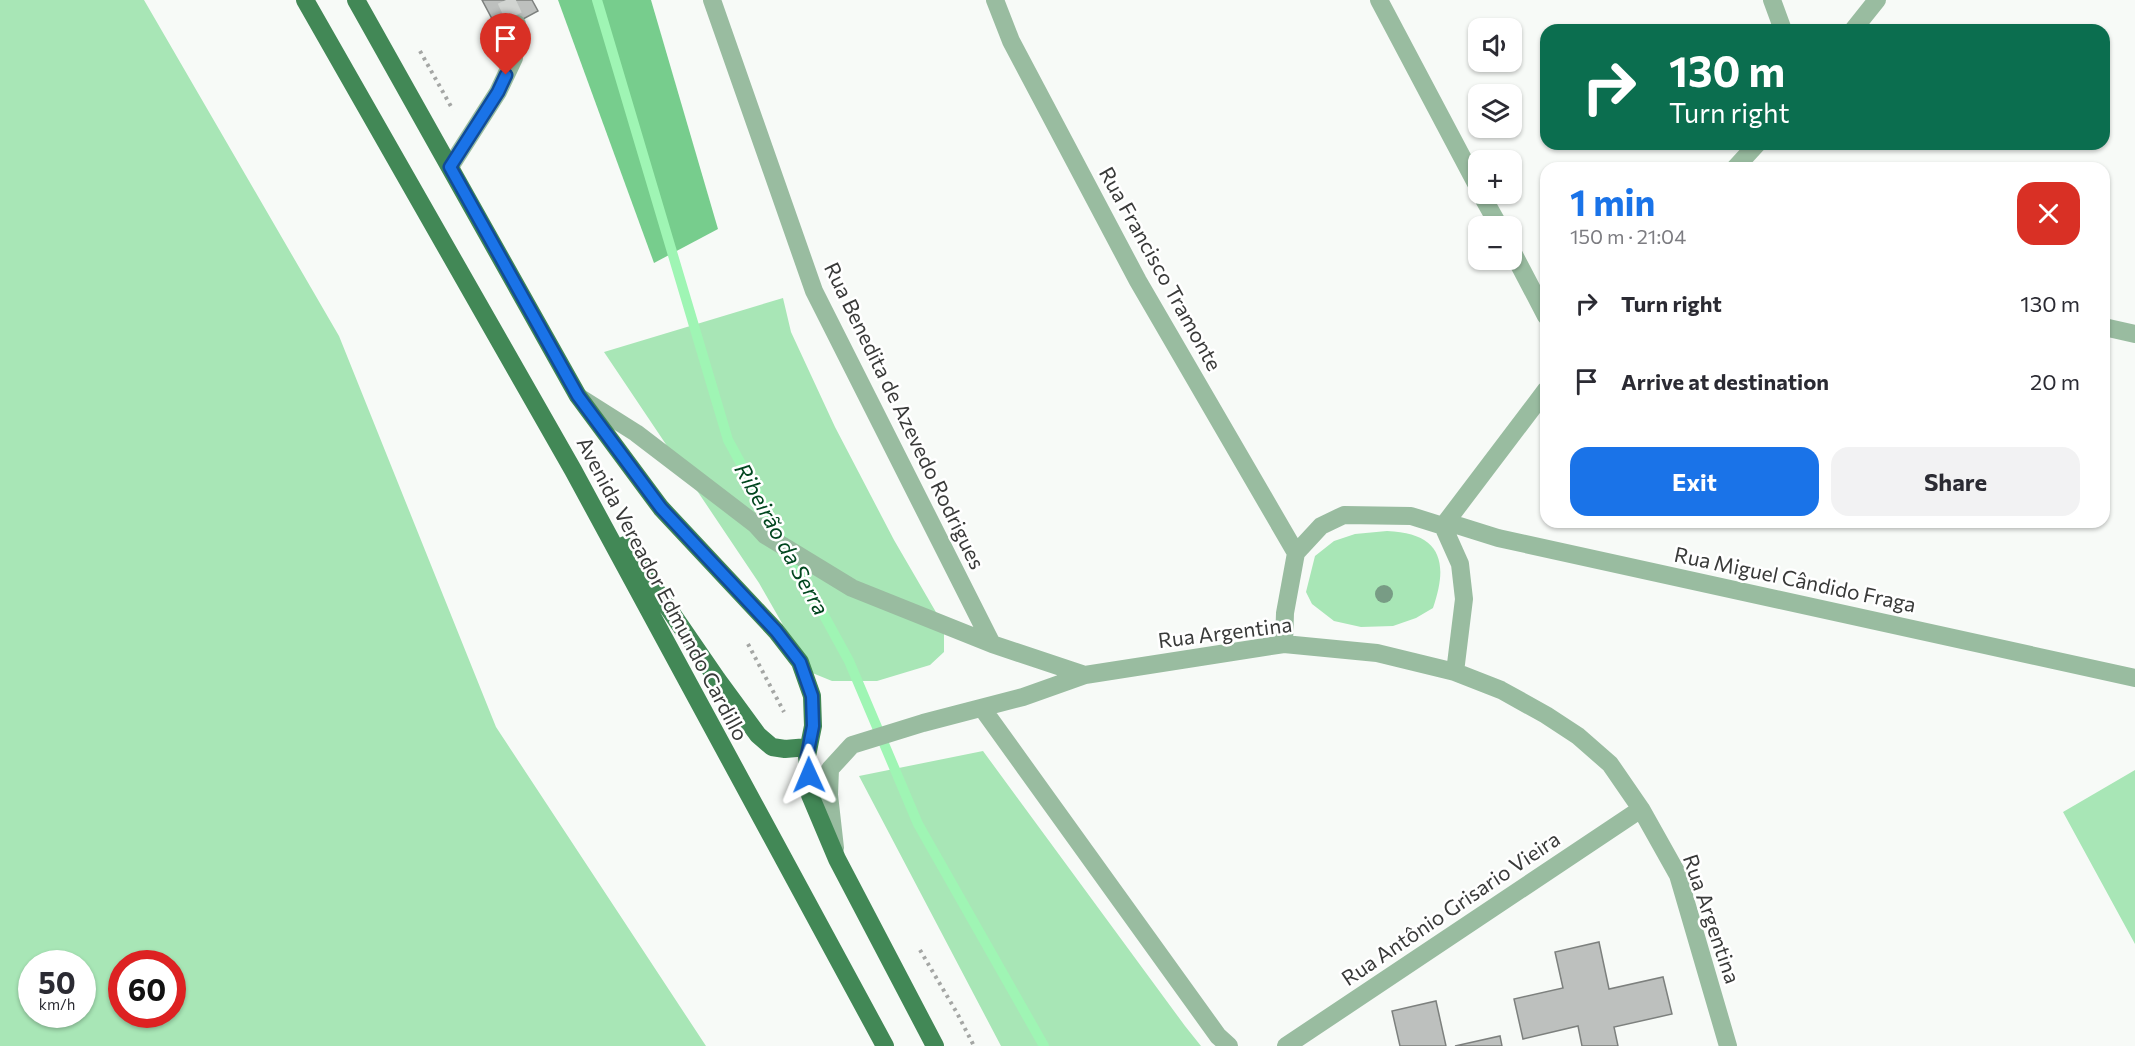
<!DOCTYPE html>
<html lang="en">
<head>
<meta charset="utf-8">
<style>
  :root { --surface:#fff; --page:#f2f2f3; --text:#2b2b33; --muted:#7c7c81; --accent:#1a73e8 }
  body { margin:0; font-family:Commissioner,sans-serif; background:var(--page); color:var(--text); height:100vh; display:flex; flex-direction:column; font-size:22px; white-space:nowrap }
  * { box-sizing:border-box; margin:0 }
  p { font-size:20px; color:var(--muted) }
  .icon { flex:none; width:33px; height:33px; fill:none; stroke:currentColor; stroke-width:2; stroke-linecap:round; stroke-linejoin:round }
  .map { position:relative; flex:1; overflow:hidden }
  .details { position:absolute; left:1540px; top:162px; width:570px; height:366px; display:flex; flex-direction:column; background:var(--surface); border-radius:18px; box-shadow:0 2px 4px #0004 }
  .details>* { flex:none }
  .guide { position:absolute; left:1540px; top:24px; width:570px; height:126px; border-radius:18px; box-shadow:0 2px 4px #0004; background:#0b6e4f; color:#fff; overflow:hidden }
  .tools { position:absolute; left:1468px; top:18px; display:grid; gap:12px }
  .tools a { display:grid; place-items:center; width:54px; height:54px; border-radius:12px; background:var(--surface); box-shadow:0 2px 4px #0004; font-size:30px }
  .speed { position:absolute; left:18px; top:950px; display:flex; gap:12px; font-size:30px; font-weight:700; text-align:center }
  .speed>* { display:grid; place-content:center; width:78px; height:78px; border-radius:50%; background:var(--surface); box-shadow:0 2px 4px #0004; line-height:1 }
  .speed small { font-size:15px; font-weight:400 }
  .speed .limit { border:9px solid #d22; background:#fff; color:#111 }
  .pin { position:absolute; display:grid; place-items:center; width:51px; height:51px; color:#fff; margin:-62px -26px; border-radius:50% 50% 50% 0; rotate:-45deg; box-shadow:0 0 6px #0007 }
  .pin .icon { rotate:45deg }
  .me { position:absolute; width:66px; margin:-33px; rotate:359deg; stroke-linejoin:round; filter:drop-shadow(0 0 4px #0008) }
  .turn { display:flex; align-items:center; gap:21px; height:126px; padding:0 30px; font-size:27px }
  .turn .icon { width:78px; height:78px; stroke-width:2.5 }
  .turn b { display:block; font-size:42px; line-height:51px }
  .round { display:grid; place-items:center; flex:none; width:63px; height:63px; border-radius:18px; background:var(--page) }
  .overview { display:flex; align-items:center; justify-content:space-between; height:102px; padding:0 30px }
  h1 { font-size:36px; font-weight:700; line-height:45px; color:var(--accent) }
  .action { display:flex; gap:12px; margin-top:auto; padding:12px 30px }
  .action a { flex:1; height:69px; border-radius:18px; background:var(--accent); color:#fff; font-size:24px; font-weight:700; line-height:69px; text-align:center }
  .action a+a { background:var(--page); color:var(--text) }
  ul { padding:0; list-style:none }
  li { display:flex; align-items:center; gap:18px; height:78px; padding:0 30px }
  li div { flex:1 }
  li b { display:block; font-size:22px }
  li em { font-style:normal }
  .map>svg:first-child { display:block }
  .green { fill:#a8e6b6; fill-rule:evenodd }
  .forest { fill:#77cd8d }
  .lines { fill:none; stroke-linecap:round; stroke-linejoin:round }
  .stream { stroke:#9ff5b4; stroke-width:10 }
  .building { fill:#bdc0be; stroke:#7d807e; stroke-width:1.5 }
  .minor-tunnel { stroke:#d1d4d1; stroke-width:18; stroke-dasharray:18 9; stroke-linecap:butt }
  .path { stroke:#a4a6a4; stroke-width:4; stroke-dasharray:3 4.5; stroke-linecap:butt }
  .minor { stroke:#99bca0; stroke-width:18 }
  .major { stroke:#428856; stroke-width:18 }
  .tree { fill:#789c85 }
  .route-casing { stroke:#114b97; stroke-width:15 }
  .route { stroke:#1a73e8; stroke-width:10 }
  .labels { text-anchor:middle; stroke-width:5; stroke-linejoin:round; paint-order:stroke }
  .street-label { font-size:21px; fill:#393a39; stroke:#fff }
  .water-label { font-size:22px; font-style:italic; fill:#00461e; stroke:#fff }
</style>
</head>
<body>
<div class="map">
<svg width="2135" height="1046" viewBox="0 0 2135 1046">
  <rect width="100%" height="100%" fill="#f7faf7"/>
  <path class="green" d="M0 0H144L339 336 496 727 706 1046H0ZM32 963H82V1014H32ZM122 963H172V1014H122Z
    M783 298 791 332 835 427 894 540 944 626V652L930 665 877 681H832L810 672 759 583 604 352Z
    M1387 531C1441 533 1449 562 1433 608L1416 618 1393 626 1361 627 1334 621 1312 604 1306 592 1315 556 1334 541 1355 534Z
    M983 751 1185 1026 1201 1046H1001L859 776Z
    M2135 770V944L2063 812Z"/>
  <path class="forest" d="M558 0H651L718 229 654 263Z"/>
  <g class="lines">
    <path class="stream" d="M597 0 728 440 849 661 918 824 1044 1046"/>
  </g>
  <path class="building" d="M482 0H532L538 11 499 32Z
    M1599 942 1609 989 1663 977 1672 1014 1614 1027 1618 1046H1582L1578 1026 1523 1039 1514 999 1563 988 1555 952Z
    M1436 1001 1446 1046H1400L1392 1011Z
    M1500 1036 1502 1046H1455Z"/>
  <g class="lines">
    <path class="minor-tunnel" d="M506 0 517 24"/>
    <path class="path" d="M420 51 453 110
      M748 644 784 712
      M920 950 957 1013 974 1046"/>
    <path class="minor" d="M712 0 814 291 992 644
      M995 0 1011 41 1138 281 1296 553
      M1379 0 1479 189
      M1772 0 1783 30
      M1853 30 1877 0
      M450 167 498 92 514 58 517 24
      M1735 168 1757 144
      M1481 194 1499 226
      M1512 251 1546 316
      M2104 327 2135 334
      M579 397 636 433 755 524 765 535 852 588 992 644 1085 675
      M1447 522 1498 538 2135 678
      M1443 526 1546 390
      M1284 644 1285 613 1296 553 1321 526 1344 515 1411 516 1443 526 1460 564 1464 599 1455 672
      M982 708 1218 1036 1229 1046
      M835 848 829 795 830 769 852 745 923 723 1023 697 1085 675 1284 644 1377 653 1455 672 1501 690 1546 715 1578 736 1610 764 1641 809 1678 875 1728 1046
      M1286 1046 1641 809"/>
    <path class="major" d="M305 0 573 470 885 1046
      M356 0 578 396 661 508 776 631 800 662 812 696 813 726 807 756 810 795 837 859 935 1046
      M625 545 717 679 758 735 772 747 785 749 808 747"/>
  </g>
  <circle class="tree" cx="1384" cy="594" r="9"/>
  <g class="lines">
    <defs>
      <path id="route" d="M506 75 498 92 450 167 578 396 661 508 776 631 800 662 812 696 813 726 807 756 809 775"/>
    </defs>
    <use href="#route" class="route-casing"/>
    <use href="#route" class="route"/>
  </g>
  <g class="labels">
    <g class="street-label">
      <text transform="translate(1160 269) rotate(61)" y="7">Rua Francisco Tramonte</text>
      <text transform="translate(904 416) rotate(64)" y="7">Rua Benedita de Azevedo Rodrigues</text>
      <text transform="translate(1795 580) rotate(12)" y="7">Rua Miguel Cândido Fraga</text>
      <text transform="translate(662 589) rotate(62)" y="7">Avenida Vereador Edmundo Cardillo</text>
      <text transform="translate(1225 633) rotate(-7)" y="7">Rua Argentina</text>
      <text transform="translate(1451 909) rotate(-34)" y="7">Rua Antônio Grisario Vieira</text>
      <text transform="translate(1711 919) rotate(71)" y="7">Rua Argentina</text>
    </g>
    <g class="water-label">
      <text transform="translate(782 539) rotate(61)" y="8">Ribeirão da Serra</text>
    </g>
  </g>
</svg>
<div class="tools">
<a><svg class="icon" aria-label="sound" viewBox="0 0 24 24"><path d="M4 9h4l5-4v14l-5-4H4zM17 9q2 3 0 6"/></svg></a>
<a><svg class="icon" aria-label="layers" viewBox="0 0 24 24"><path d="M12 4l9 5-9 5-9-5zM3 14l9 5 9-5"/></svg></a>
<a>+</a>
<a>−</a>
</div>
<div class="speed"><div>50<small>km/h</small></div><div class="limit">60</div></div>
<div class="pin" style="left:506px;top:75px;background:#d93025"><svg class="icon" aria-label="arrive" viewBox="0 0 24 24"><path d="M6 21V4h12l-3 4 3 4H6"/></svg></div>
<svg class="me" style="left:809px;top:775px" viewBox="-20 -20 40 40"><path d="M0-17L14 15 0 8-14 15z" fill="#1a73e8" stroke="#fff" stroke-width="4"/></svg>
<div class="guide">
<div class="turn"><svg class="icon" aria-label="right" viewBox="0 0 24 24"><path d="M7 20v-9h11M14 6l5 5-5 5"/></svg><div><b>130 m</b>Turn right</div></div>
</div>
<section class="details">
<div class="overview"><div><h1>1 min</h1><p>150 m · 21:04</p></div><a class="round" style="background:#d93025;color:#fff"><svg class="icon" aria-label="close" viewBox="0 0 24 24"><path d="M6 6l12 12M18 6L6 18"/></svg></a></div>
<ul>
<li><svg class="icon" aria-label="right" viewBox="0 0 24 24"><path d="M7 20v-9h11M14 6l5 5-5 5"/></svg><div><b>Turn right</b></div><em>130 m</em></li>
<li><svg class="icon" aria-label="arrive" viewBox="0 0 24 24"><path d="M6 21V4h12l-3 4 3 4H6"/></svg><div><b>Arrive at destination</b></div><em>20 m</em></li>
</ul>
<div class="action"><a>Exit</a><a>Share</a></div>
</section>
</div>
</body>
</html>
